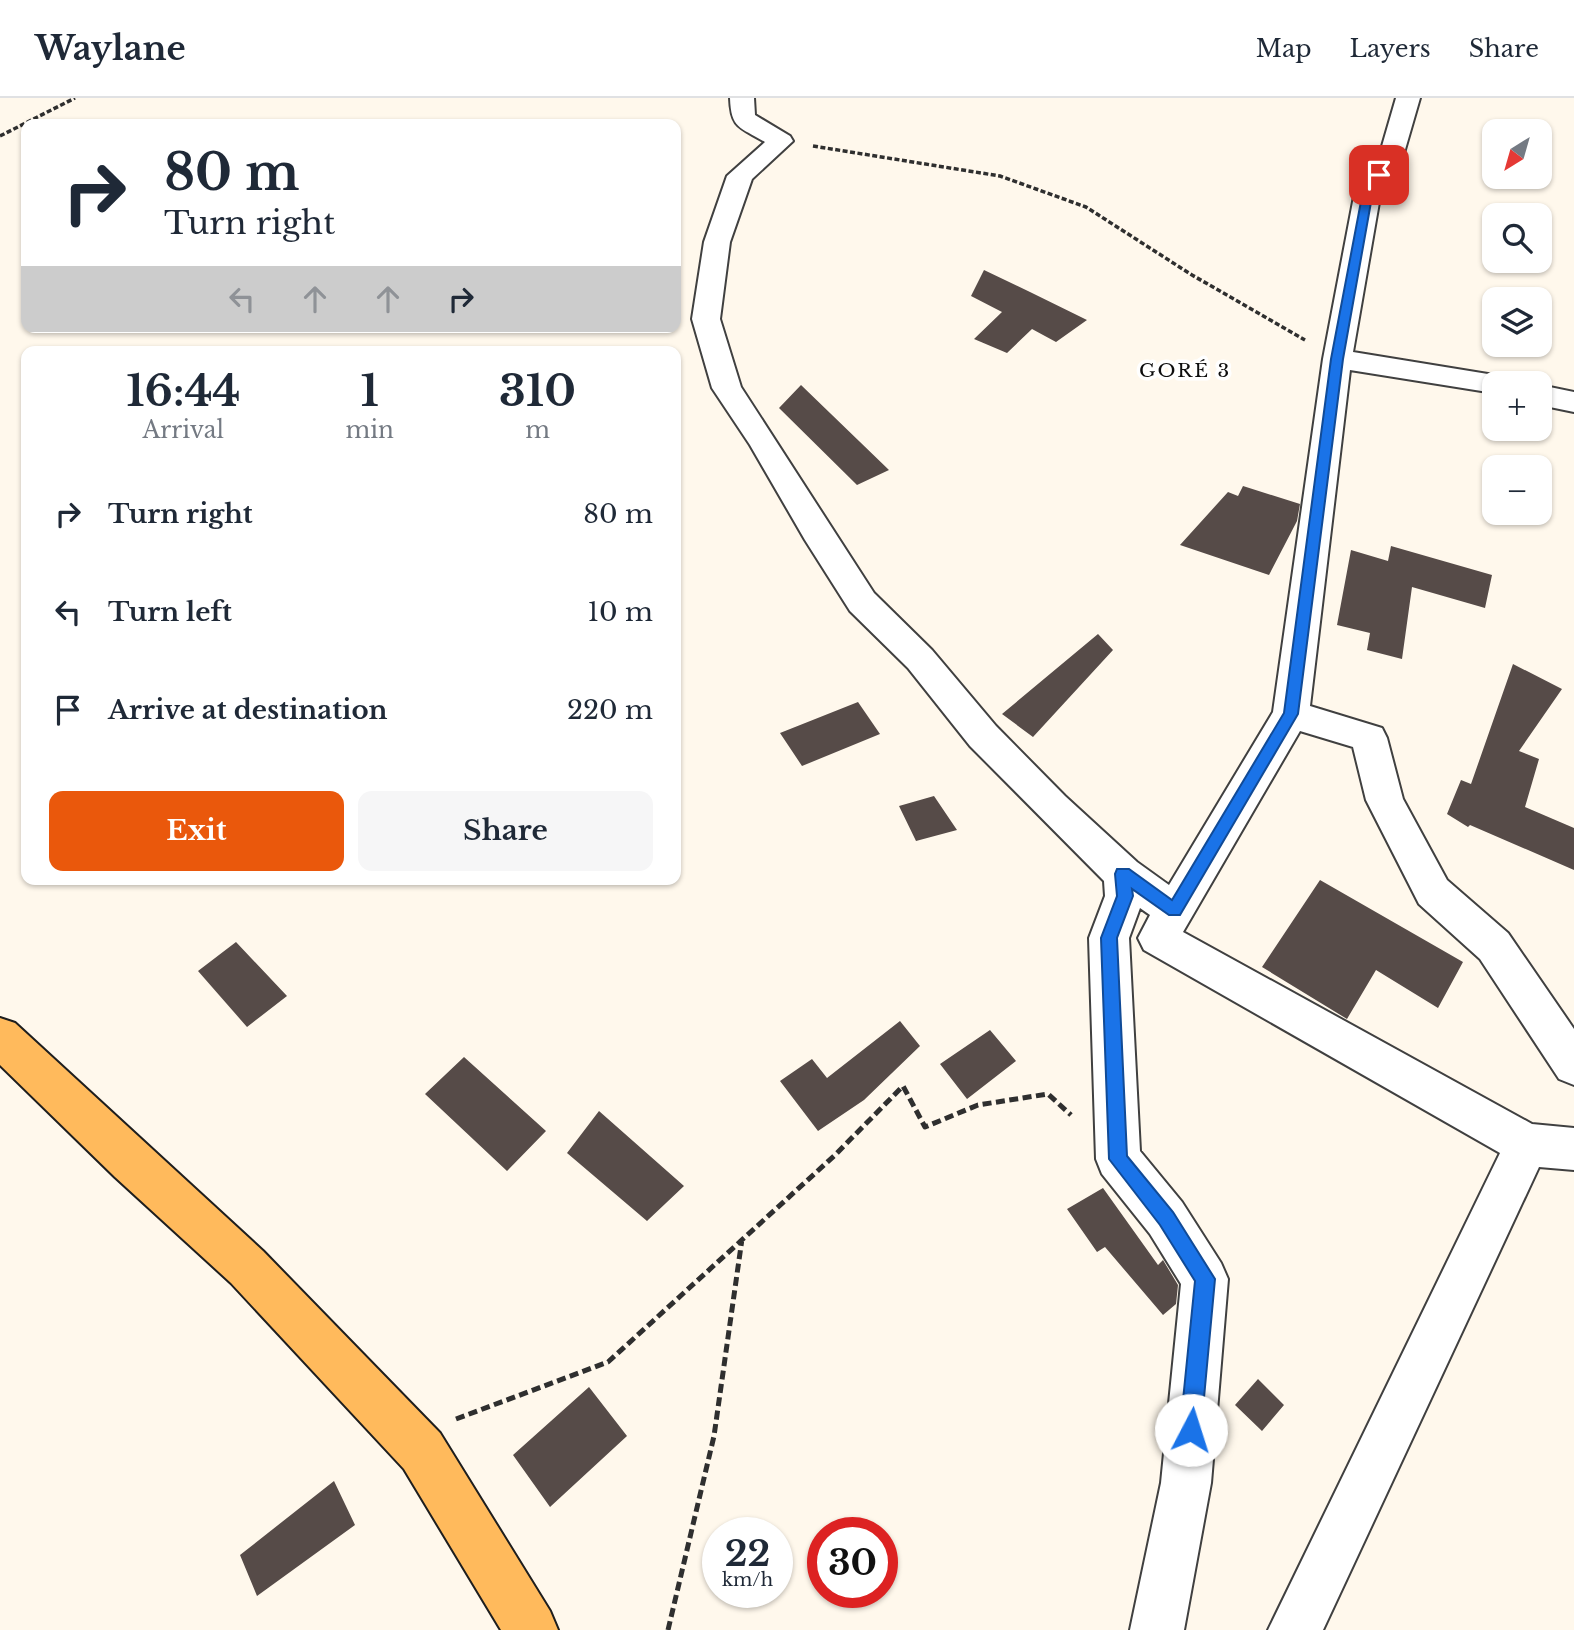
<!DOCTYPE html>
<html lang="en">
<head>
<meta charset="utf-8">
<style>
  :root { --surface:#fff; --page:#f6f6f7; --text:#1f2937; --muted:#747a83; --line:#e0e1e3; --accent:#ea580c }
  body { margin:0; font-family:"Libre Baskerville",serif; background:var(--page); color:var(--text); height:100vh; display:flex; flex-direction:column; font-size:26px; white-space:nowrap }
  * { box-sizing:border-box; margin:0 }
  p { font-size:23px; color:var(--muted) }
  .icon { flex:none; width:38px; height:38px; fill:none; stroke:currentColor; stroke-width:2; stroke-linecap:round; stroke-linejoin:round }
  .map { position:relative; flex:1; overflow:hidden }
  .side { position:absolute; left:21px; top:248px; width:660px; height:539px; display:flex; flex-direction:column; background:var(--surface); border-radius:14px; box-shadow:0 2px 5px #0004 }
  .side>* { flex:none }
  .banner { position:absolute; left:21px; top:21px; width:660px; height:214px; border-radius:14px; box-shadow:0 2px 5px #0004; background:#fff; color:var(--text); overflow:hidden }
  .needle { width:46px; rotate:217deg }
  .fabs { position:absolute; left:1482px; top:21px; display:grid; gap:14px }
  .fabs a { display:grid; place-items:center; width:70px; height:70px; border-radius:14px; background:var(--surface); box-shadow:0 2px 5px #0004; font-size:35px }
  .speed { position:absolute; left:702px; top:1419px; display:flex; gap:14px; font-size:35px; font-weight:700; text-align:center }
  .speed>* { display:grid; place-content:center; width:91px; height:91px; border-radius:50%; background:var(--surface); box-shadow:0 2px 5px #0004; line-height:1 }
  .speed small { font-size:18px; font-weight:400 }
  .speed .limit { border:10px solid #d22; background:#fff; color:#111 }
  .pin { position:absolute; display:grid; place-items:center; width:60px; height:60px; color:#fff; margin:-30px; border-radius:14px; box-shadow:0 4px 10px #0006 }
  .me { position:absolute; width:77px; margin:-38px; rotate:5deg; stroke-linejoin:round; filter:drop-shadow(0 0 5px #0008) }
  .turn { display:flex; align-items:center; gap:24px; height:147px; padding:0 28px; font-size:32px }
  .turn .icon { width:91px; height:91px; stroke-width:2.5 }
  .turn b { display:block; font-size:49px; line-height:60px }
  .lanes { display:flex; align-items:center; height:66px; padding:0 28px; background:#0003; justify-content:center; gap:35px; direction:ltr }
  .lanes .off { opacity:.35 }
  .eta { display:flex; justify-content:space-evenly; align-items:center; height:119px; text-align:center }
  .eta b { font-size:42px; font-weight:800; line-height:49px }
  .cta { display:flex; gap:14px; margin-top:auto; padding:14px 28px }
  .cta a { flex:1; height:80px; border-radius:14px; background:var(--accent); color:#fff; font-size:28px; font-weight:800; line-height:80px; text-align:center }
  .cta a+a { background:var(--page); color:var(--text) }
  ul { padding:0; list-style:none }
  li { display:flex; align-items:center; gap:21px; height:98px; padding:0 28px }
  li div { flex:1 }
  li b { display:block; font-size:26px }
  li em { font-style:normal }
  header { display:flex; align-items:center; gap:42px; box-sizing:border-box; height:98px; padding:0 35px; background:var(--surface); border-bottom:2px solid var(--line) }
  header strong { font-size:33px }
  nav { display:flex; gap:38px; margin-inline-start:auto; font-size:24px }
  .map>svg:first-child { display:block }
  .building { fill:#564b48 }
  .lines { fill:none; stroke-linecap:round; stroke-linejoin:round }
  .minor-casing { stroke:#404040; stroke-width:4 }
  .major-casing { stroke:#1e1e1e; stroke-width:4 }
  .path-far1 { stroke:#2f2f2f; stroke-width:3.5; stroke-dasharray:5 2.5; stroke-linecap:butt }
  .path { stroke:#2f2f2f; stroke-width:5; stroke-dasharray:9 4.5; stroke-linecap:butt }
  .minor { fill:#fff; fill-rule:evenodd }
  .major { fill:#ffba5c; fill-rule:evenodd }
  .route { fill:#1a73e8; stroke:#114b97; stroke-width:2 }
  .labels { text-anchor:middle; stroke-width:7; stroke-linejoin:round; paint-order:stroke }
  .far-quarter-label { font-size:19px; letter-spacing:2px; fill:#0d0d0d; stroke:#fff }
</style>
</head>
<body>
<header>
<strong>Waylane</strong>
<nav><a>Map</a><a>Layers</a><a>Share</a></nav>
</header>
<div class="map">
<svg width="1574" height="1532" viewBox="0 0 1574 1532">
  <rect width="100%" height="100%" fill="#fff8ec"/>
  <path class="building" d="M984 172 1030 194 1087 222 1056 244 1032 231 1007 255 974 241 1002 214 971 198Z
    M801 287 889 372 857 387 779 310Z
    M1243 388 1300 406 1297 423 1269 477 1180 447 1228 394 1238 398Z
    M1391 448 1492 477 1485 510 1412 489 1402 561 1367 552 1370 535 1337 527 1351 452 1388 463Z
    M1098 536 1113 552 1033 639 1002 616Z
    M1513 566 1562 591 1519 653 1539 661 1525 709 1574 730V772L1470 727 1468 729 1447 716 1461 682 1471 686Z
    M858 604 880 636 802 668 780 635Z
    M934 698 957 732 916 743 899 708Z
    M1320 782 1463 864 1438 910 1376 872 1347 921 1262 869Z
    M236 844 287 898 247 929 198 873Z
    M900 923 920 948 864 1002 818 1033 780 983 812 961 827 980Z
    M990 932 1016 963 967 1001 940 966Z
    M464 959 546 1033 507 1073 425 996Z
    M599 1013 684 1088 647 1123 567 1055Z
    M1103 1090 1158 1167 1163 1162 1178 1187 1176 1206 1163 1217 1105 1149 1097 1154 1067 1111Z
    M1258 1281 1284 1307 1262 1333 1235 1307Z
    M589 1289 627 1338 550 1409 513 1357Z
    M334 1383 355 1427 257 1498 240 1457Z"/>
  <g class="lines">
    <defs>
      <path id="minor" d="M730 0H754L755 17 790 38 793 43 752 81 730 144 720 221 741 289 874 495 932 552 996 628 1065 698 1137 764 1169 787 1273 614 1323 261 1355 93 1378 62 1396 0H1420L1402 62 1381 93 1353 254 1494 277 1504 279 1508 285H1494V295L1350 272 1310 608 1382 630 1387 640 1403 701 1447 782 1508 835 1574 931V987L1559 981 1480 861 1419 806 1366 702 1353 649 1300 633 1183 834 1532 1026 1574 1030V1072L1539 1069 1323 1532H1268L1500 1055 1144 852 1138 840 1150 817 1140 810 1129 840 1140 1053 1182 1104 1221 1165 1228 1181 1211 1385 1184 1532H1130L1161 1385 1181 1186 1150 1136 1102 1076 1096 1061 1089 840 1105 798 1104 783 970 648 908 570 850 513 805 442 750 347 712 290 692 221 704 144 727 78 765 44C740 29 731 31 730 0Z
        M1540 287 1574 294V314L1540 307Z"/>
      <path id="major" d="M0 920 15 925 263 1153 440 1335 550 1513 558 1532H501L404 1371 231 1185 115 1079 0 967Z"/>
    </defs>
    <use href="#minor" class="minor-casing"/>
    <use href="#major" class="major-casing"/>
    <path class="path-far1" d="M0 38 75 0
      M813 48 1000 78 1086 109 1192 177 1305 242"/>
    <path class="path" d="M456 1321 608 1264 834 1058 903 988 925 1029 978 1007 1048 996 1071 1017
      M668 1532 714 1338 742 1141"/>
    <use href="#minor" class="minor"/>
    <use href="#major" class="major"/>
  </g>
  <path class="route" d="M1375 75 1384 77 1373 93 1343 261 1298 616 1180 817H1169L1132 791 1133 798 1117 840 1127 1058 1173 1114 1215 1181 1201 1332 1198 1340 1191 1343 1183 1340 1180 1332 1195 1183 1160 1127 1109 1061 1101 840 1117 798 1115 776 1117 771H1129L1172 802 1284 615 1331 261 1363 93Z"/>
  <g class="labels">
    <g class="far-quarter-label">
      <text x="1185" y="279">GORÉ 3</text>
    </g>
  </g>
</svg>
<div class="fabs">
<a><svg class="needle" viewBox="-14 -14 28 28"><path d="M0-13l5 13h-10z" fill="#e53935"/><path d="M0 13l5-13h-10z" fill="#747a83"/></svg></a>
<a><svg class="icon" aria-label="search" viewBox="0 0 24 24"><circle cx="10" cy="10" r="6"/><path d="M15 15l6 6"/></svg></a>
<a><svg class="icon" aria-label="layers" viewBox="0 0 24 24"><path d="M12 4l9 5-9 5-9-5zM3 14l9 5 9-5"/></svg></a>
<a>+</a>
<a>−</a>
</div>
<div class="speed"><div>22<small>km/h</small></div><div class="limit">30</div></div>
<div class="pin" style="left:1379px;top:77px;background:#d93025"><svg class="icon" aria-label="arrive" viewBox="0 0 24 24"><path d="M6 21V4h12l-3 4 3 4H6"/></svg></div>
<svg class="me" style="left:1191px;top:1332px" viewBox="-20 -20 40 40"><circle r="19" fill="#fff"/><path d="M0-13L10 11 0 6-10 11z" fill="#1a73e8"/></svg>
<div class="banner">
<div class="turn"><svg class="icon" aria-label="right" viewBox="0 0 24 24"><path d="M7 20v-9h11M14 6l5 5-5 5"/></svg><div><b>80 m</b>Turn right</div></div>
<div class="lanes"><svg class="icon off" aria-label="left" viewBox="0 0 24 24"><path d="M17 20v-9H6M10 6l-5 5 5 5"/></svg><svg class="icon off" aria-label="ahead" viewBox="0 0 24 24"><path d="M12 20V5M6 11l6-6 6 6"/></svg><svg class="icon off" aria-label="ahead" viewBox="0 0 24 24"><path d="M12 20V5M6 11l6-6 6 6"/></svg><svg class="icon" aria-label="right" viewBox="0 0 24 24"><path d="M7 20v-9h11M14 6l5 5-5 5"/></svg></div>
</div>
<section class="side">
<div class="eta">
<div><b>16:44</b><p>Arrival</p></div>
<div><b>1</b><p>min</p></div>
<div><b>310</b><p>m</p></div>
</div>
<ul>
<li><svg class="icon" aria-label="right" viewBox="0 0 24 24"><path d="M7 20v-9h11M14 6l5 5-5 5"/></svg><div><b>Turn right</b></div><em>80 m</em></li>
<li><svg class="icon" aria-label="left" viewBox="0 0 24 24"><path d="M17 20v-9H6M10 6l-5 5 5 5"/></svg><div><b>Turn left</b></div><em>10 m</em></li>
<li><svg class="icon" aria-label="arrive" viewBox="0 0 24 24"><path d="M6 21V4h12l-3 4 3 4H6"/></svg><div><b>Arrive at destination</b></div><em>220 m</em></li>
</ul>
<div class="cta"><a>Exit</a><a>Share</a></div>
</section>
</div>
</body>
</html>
